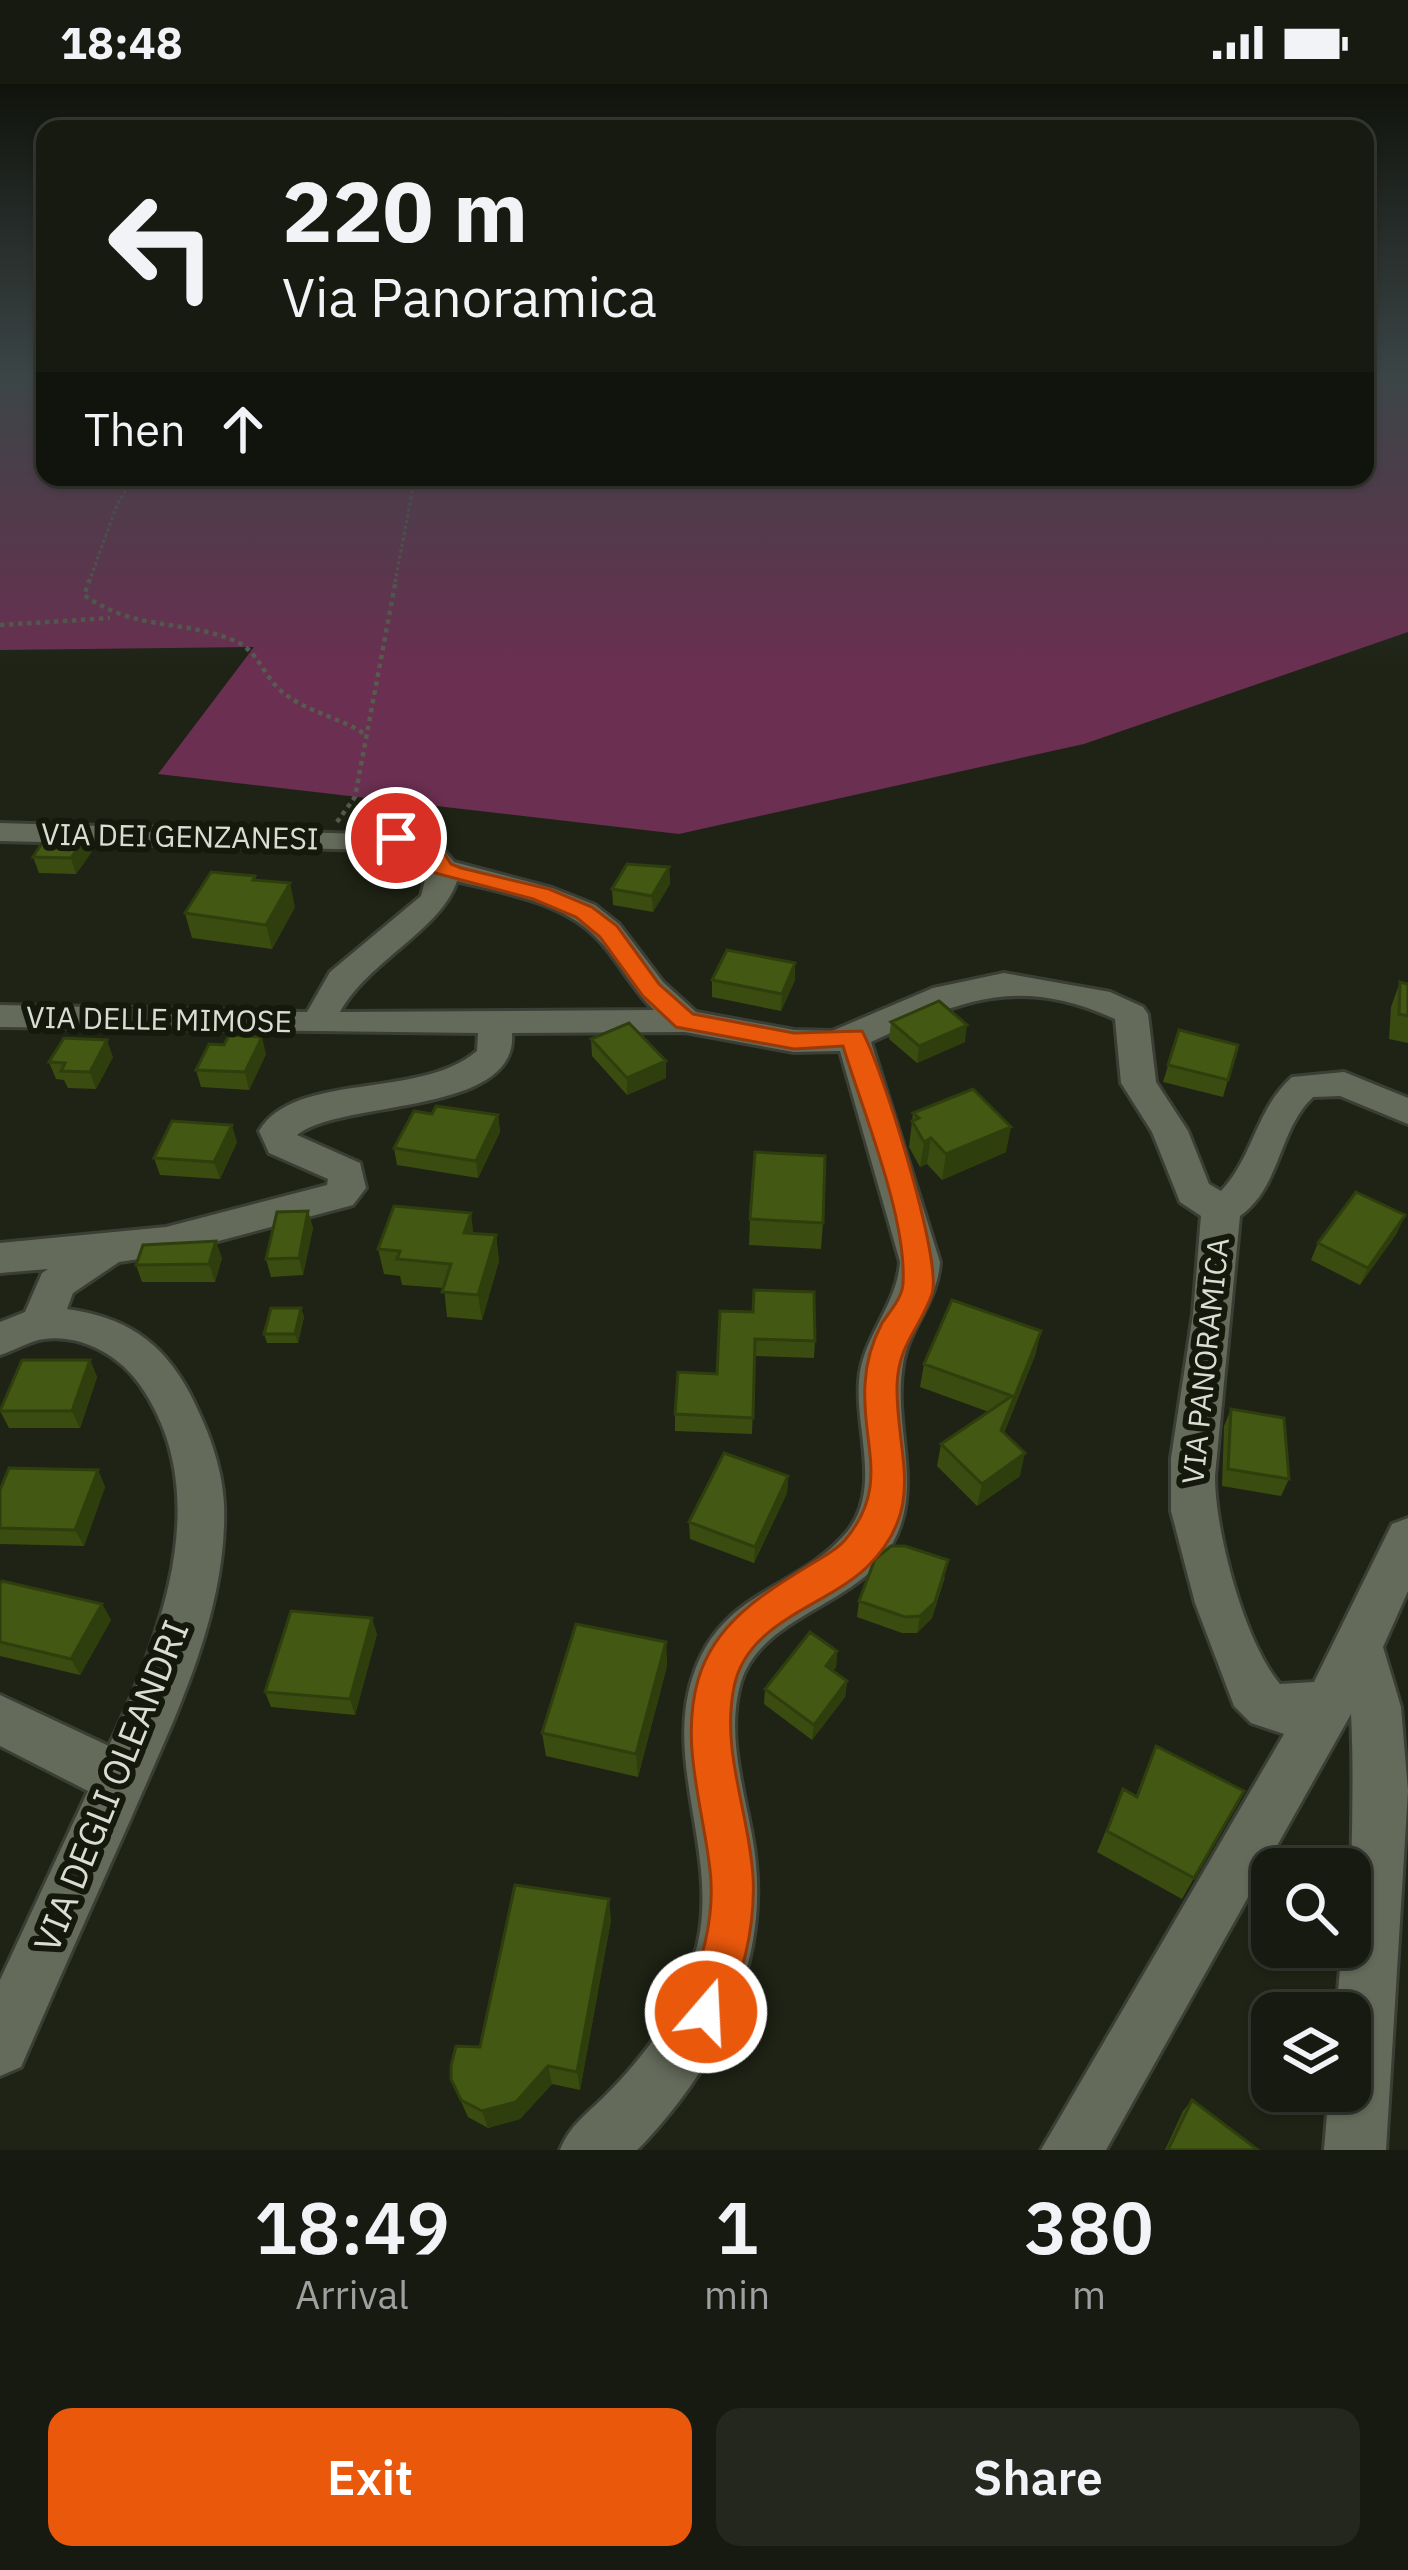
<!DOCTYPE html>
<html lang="en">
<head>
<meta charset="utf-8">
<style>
  :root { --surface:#161a10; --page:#23271e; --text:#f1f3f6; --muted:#9ea19f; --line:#353830; --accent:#ea580c }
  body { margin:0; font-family:"IBM Plex Sans",sans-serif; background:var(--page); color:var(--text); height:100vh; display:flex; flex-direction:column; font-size:45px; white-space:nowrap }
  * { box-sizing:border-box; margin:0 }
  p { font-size:39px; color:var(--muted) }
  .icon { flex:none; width:66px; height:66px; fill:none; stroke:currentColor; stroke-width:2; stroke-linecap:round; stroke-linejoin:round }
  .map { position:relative; height:2066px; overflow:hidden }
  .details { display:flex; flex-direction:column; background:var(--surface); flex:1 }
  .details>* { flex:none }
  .guide { position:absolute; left:36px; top:36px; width:1338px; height:366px; border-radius:24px; box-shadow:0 3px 9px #0004,0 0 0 3px var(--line); background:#161a10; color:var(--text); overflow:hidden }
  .controls { position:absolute; left:1251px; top:1764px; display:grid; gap:24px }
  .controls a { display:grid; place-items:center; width:120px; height:120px; border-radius:24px; background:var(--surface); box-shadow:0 3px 9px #0004,0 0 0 3px var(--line); font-size:60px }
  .pin { position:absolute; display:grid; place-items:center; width:102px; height:102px; color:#fff; margin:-51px; border:6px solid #fff; border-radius:50%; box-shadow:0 3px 12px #0007 }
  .me { position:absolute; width:132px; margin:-66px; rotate:19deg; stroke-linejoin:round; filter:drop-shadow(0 0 9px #0008) }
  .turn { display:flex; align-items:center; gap:42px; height:252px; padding:0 48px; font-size:54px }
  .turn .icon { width:156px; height:156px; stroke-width:2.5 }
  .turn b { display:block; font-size:84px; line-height:102px }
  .then { display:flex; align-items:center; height:114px; padding:0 48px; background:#0003; gap:24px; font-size:45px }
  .eta { display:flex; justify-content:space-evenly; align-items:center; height:204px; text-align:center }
  .eta b { font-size:72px; font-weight:600; line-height:84px }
  .cta { display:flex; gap:24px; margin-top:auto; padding:24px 48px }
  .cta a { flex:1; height:138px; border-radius:24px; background:var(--accent); color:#fff; font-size:48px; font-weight:600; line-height:138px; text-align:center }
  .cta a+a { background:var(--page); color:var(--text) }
  .status { display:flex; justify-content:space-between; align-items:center; height:84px; padding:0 60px; background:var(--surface); direction:ltr }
  .status svg { height:33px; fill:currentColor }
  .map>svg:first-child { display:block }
  .green { fill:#6a2f51 }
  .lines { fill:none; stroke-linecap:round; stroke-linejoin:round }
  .minor-casing { stroke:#3a3e34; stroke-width:6 }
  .path-far1 { stroke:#575b4f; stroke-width:3; stroke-dasharray:3 3; stroke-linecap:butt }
  .path { stroke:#575b4f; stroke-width:4.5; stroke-dasharray:4.5 4.5; stroke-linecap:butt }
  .minor { fill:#656b5b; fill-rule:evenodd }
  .wall { fill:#3a4c10 }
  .shaded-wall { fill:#2f3e0d }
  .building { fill:#435813; stroke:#2f3e0d; stroke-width:3 }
  .route { fill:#ea580c; stroke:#983908; stroke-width:3 }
  .labels { text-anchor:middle; stroke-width:12; stroke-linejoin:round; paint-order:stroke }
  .street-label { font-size:30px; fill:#d9ddd4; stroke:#15190c }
  .near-street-label { font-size:36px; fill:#d9ddd4; stroke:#15190c }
</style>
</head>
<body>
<div class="status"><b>18:48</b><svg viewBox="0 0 49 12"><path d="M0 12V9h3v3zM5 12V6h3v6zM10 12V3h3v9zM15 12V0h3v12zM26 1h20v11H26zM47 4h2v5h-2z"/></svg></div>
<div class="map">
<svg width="1408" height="2066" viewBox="0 0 1408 2066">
  <rect width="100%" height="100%" fill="#1e2315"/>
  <path class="green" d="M0 295H45V393H1365V295H1408V548L1084 660 679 750 158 690 254 563 0 566Z"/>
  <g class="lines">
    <defs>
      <path id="minor" d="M0 739 431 752 454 778 552 804 595 821 619 840 663 898 696 928 794 946 832 947 933 904 1004 889 1110 908 1143 923 1148 930 1156 998 1188 1047 1209 1100 1221 1107C1253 1074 1256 1025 1292 993L1344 988 1408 1014V1040L1340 1012 1313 1013C1278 1046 1281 1103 1240 1132L1215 1392C1215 1448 1244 1557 1280 1600L1314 1598 1392 1440 1408 1434V1507L1383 1563 1401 1623 1408 1707 1386 2066H1324L1329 2007H1350V1929H1336L1342 1863H1350C1350 1785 1355 1709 1351 1630L1106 2066H1041L1284 1650 1251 1639 1234 1622 1195 1519 1171 1427V1374L1193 1230 1201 1132 1180 1118 1152 1048 1121 999 1115 935C1017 891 962 916 871 958L940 1178C938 1217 909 1243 903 1280 891 1351 933 1418 877 1481 838 1524 760 1538 741 1598 726 1648 743 1702 752 1751 774 1869 724 1972 646 2057L637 2066H560C570 2041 587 2030 606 2011 651 1966 689 1912 700 1848 714 1760 663 1671 695 1586 725 1505 799 1505 847 1448 882 1405 855 1346 859 1297 862 1253 897 1222 900 1178L840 967 794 968 685 948 512 949C519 1032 342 1015 297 1051L360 1079 366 1104 353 1121 166 1171 119 1178 73 1209 67 1225C124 1233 161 1256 189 1308 207 1343 222 1380 224 1420 228 1532 171 1641 128 1741 92 1821 56 1902 21 1983L0 1992V1896L88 1707 0 1662V1611L109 1662C160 1553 217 1411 140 1301 119 1271 81 1250 44 1255 29 1257 14 1267 0 1271V1238L25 1228 42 1189 48 1185 0 1189V1159L166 1143 327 1101 328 1095 269 1069 259 1047C295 987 420 1016 477 967L478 949 0 943V921L307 928 330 888 421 812 428 784 415 767 0 757ZM457 797C503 809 561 817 596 853 618 875 631 904 654 926L340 928C368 877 441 846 457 797Z"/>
    </defs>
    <use href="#minor" class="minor-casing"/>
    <path class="path-far1" d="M89 498 117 421 133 393
      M395 498 415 393"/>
    <path class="path" d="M90 495 84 511C135 547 179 535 233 556 256 565 261 586 277 603 300 627 339 632 366 651
      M0 541 110 534
      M337 738 355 713 396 495"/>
    <use href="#minor" class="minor"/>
  </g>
  <path class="wall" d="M93 766 76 790 39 789 33 773Z
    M669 783 670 800 653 828 613 821 612 805Z
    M255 792 256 796 295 823 272 865 192 854 185 829Z
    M712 896H795L781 927 712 913Z
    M1400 898 1408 900V959L1389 955 1391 923Z
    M891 938 965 958 917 979 889 955Z
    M1179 946 1238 961 1223 1013 1163 998Z
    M591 955 666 994 627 1011 592 972Z
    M266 970 249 1006 201 1003 196 986Z
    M113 973 96 1005 68 1004 64 996 56 995 49 978Z
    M913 1029 1006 1068 942 1096 927 1080 920 1083 909 1063Z
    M432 1030 498 1031 500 1048 478 1094 397 1081 394 1064Z
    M237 1058 220 1095 160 1091 154 1074Z
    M308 1127 313 1144 303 1191 271 1193 266 1175Z
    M750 1135 823 1139 821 1165 749 1161Z
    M1397 1149 1360 1201 1311 1176 1318 1159Z
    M474 1150 496 1151 499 1177 482 1236 447 1233 444 1204 402 1201 400 1192 384 1190 378 1165Z
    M222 1174 215 1198H142L136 1181Z
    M301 1224 304 1233 298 1259H267L264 1250Z
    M720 1227 815 1257 814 1274 755 1272 752 1350 675 1347V1330L717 1290Z
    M1036 1269 1004 1349 1020 1392 977 1422 937 1382 941 1360 989 1328 920 1303 924 1280Z
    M90 1276 97 1293 80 1344H9L0 1327Z
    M1231 1325 1289 1395 1281 1412 1222 1402 1224 1342Z
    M98 1386 105 1403 84 1462 0 1460V1406Z
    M788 1392 787 1409 754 1479 690 1455 689 1438Z
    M945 1493 932 1534 917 1549H902L857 1533 859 1517Z
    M0 1501 102 1520 111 1536 80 1591 0 1572Z
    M377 1550 355 1631 271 1623 265 1608Z
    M666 1558 667 1582 638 1693 546 1672 542 1649Z
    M837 1567 836 1583 833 1587 847 1597 845 1613 812 1656 764 1620 765 1605Z
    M1156 1662 1244 1707 1182 1815 1097 1768 1123 1705 1136 1712Z
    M611 1836 580 2006 552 2000 520 2035 488 2044 468 2033 451 1995 480 1963Z
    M1192 2016 1258 2066H1165L1183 2027Z"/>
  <path class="shaded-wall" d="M88 749 93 766 76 790 71 774Z
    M669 783 670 800 653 828 652 812Z
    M290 799 295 823 272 865 266 841Z
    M795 879V896L781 927 782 910Z
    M967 941 965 958 917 979 919 962Z
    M262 953 266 970 249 1006 245 988Z
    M107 956 113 973 96 1005 90 988Z
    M666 977V994L627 1011V994Z
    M498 1031 500 1048 478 1094 476 1077Z
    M232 1041 237 1058 220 1095 214 1078Z
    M1011 1043 1006 1068 942 1096 946 1070Z
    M931 1054 927 1080 920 1083 924 1058Z
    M308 1127 313 1144 303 1191 299 1174Z
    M471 1129 474 1154 464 1149Z
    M1405 1131 1397 1149 1360 1201 1368 1184Z
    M496 1151 499 1177 482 1236 478 1211Z
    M216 1157 222 1174 215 1198 209 1180Z
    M301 1224 304 1233 298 1259 295 1250Z
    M1041 1247 1036 1269 996 1368 1001 1346Z
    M90 1276 97 1293 80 1344 72 1327Z
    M1025 1369 1020 1392 977 1422 982 1400Z
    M98 1386 105 1403 84 1462 75 1446Z
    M788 1392 787 1409 754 1479 755 1463Z
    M948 1476 932 1534 917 1549 920 1532Z
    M102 1520 111 1536 80 1591 71 1575Z
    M372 1534 377 1550 355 1631 350 1615Z
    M666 1558 667 1582 638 1693 636 1670Z
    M837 1567 836 1583 824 1598 826 1582Z
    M847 1597 845 1613 812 1656 814 1641Z
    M609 1815 611 1836 580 2006 577 1988Z
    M548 1982 552 2000 520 2035 488 2044 482 2027Z"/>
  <path class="building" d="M49 748 88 749 71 774 33 773Z
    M627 780 669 783 652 812 612 805Z
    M211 788 255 792 253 796 290 799 266 841 185 829Z
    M727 866 795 879 782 910 712 896Z
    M1400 898 1408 900V932L1399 930Z
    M939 917 967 941 919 962 891 938Z
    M629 939 666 977 627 994 591 955Z
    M1179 946 1238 961 1228 996 1168 981Z
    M229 951 262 953 245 988 196 986 209 960 224 961Z
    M64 954 107 956 90 988 61 987 65 979 49 978Z
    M973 1005 1011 1043 946 1070 931 1054 924 1058 912 1037 919 1034 913 1029Z
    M436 1022 498 1031 476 1077 394 1064 414 1027 432 1030Z
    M172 1037 232 1041 214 1078 154 1074Z
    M755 1068 825 1072 823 1139 750 1135Z
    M1356 1108 1405 1131 1368 1184 1318 1159Z
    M394 1122 471 1129 464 1149 496 1151 478 1211 442 1208 451 1180 397 1175 400 1167 378 1165Z
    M308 1127 299 1174 266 1175 277 1128Z
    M216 1157 209 1180 136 1181 143 1161Z
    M754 1206 814 1208 815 1257 755 1255 753 1334 675 1330 678 1288 717 1290 720 1227 753 1228Z
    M952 1216 1041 1247 1001 1346 1025 1369 982 1400 941 1360 1012 1312 924 1280Z
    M271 1224H301L295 1250H264Z
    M22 1276H90L72 1327H0Z
    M1231 1325 1284 1334 1289 1395 1228 1385Z
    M724 1369 788 1392 755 1463 689 1438Z
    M9 1384 98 1386 75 1446 0 1444V1406Z
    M891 1462H905L948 1476 935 1518 920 1532 905 1533 859 1517 875 1475Z
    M2 1497 102 1520 71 1575 0 1558V1501Z
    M291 1527 372 1534 350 1615 265 1608Z
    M576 1540 666 1558 636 1670 542 1649Z
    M810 1548 837 1567 826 1582 847 1597 814 1641 765 1605Z
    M1156 1662 1244 1707 1194 1794 1107 1747 1123 1705 1137 1713Z
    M515 1801 609 1815 577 1988 548 1982 516 2018 482 2027 461 2016 451 1995V1982L456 1962 480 1963Z
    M1192 2016 1258 2066H1168Z"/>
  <linearGradient id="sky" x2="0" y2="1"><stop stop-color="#10130c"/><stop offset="0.5" stop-color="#3b4546"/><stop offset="1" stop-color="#3b4546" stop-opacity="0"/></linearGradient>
  <rect width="1408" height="585" fill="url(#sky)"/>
  <path class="route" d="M396 748 437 758 451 780 461 784 549 805 592 823 617 842 659 900 693 930 794 949 862 947C882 982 943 1177 932 1210 920 1245 898 1260 897 1302 896 1372 928 1423 867 1483 825 1523 747 1537 734 1603 721 1668 749 1728 753 1792 756 1846 741 1895 721 1943L706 1950 690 1943 683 1928C700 1881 716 1836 710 1786 703 1723 680 1659 698 1596 714 1540 761 1511 808 1482 820 1474 836 1467 845 1456 891 1401 861 1361 865 1300 866 1279 872 1258 882 1239 890 1227 902 1214 903 1200 907 1133 863 1028 843 962L794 965 676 943 642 911 600 853 576 833 533 815 435 789 421 768 388 759V750Z"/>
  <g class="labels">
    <g class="street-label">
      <text transform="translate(180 753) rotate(1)" y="10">VIA DEI GENZANESI</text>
      <text transform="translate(159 936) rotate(1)" y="10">VIA DELLE MIMOSE</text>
      <text transform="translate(1206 1277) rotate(-84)" y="10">VIA PANORAMICA</text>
    </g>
    <g class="near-street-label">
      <text transform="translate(111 1702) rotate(-68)" y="13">VIA DEGLI OLEANDRI</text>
    </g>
  </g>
</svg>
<div class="controls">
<a><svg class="icon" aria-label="search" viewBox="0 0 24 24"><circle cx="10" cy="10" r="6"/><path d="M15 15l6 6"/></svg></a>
<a><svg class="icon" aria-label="layers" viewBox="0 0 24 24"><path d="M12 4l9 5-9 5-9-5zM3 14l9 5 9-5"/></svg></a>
</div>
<div class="pin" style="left:396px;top:754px;background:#d93025"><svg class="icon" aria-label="arrive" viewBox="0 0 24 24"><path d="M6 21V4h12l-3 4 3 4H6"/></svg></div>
<svg class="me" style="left:706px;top:1928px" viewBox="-20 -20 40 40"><circle r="17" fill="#ea580c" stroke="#fff" stroke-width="3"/><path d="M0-11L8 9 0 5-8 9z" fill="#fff"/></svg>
<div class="guide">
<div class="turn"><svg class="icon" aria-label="left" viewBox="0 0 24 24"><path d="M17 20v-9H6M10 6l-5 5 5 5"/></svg><div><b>220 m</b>Via Panoramica</div></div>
<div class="then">Then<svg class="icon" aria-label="ahead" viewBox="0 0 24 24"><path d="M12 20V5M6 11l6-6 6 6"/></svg></div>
</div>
</div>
<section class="details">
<div class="eta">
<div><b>18:49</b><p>Arrival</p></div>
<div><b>1</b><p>min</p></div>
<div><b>380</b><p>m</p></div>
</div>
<div class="cta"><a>Exit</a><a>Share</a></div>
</section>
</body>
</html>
